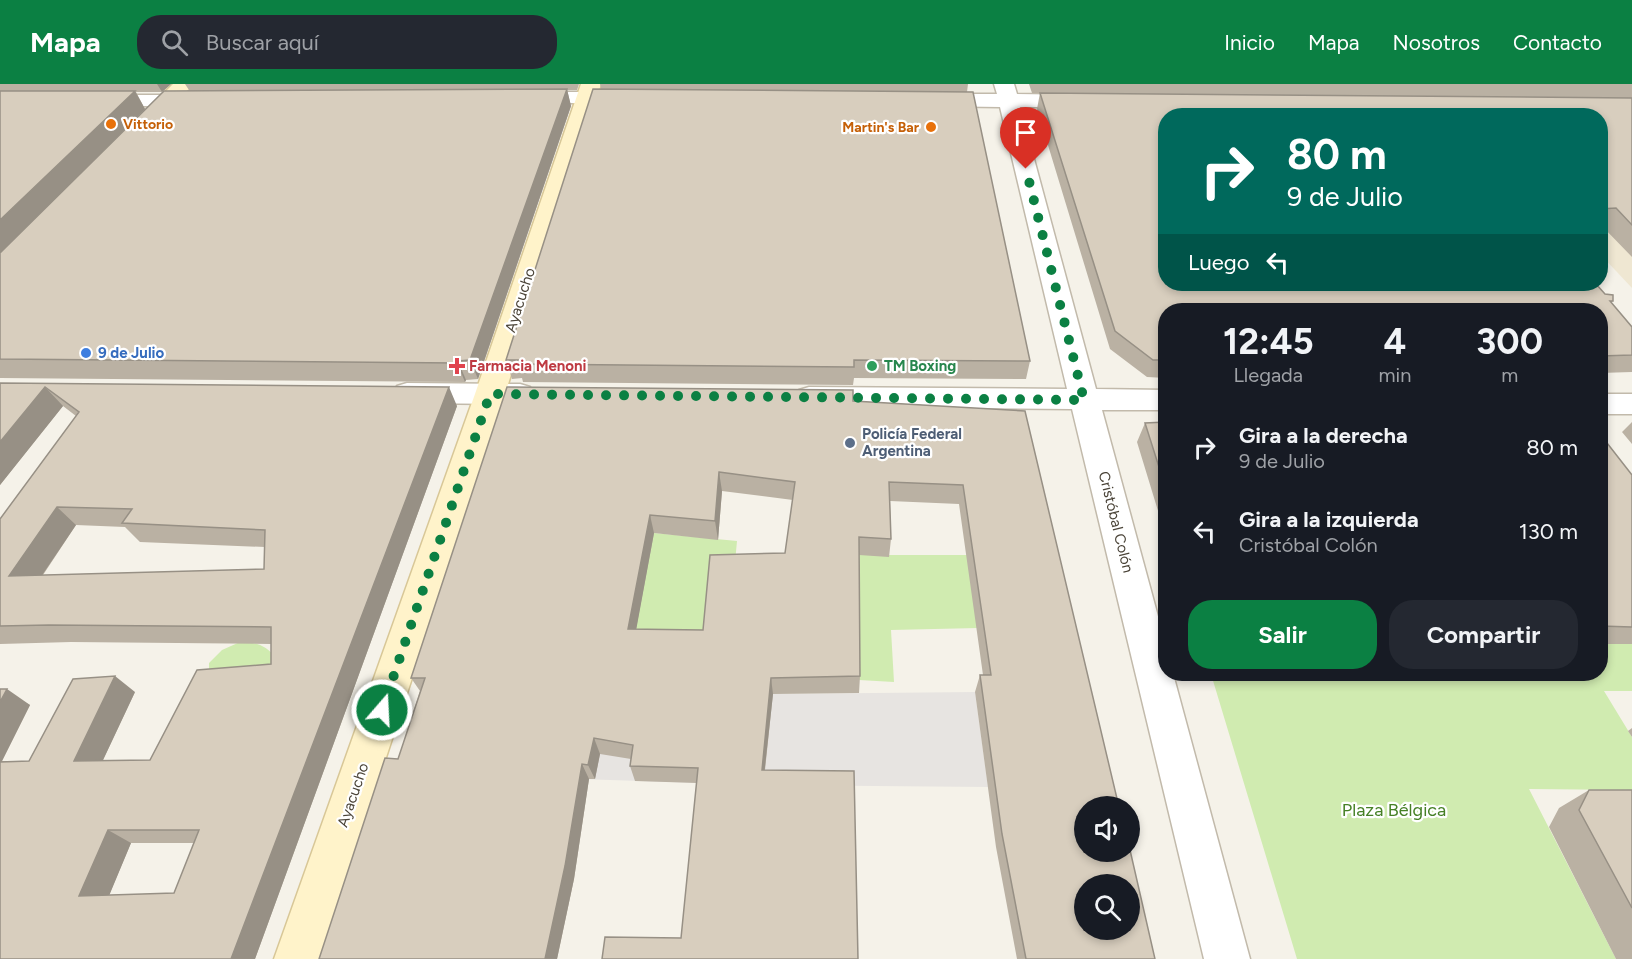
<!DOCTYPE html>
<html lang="es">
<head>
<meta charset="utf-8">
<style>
  :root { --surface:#171b24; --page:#242831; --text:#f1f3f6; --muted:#9ea1a6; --accent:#0b8043 }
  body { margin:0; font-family:Figtree,sans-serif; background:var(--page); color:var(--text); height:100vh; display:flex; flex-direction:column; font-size:22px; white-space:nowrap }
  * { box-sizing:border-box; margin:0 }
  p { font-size:20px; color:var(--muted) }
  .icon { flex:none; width:33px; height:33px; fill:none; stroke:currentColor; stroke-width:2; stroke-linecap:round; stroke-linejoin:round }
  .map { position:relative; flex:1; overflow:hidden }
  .drawer { position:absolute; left:1158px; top:219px; width:450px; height:378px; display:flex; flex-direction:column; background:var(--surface); border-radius:24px; box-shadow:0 3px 9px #0003 }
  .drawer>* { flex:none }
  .hud { position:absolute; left:1158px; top:24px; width:450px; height:183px; border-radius:24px; box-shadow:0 3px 9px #0003; background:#00695c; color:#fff; overflow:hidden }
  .buttons { position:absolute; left:1074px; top:712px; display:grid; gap:12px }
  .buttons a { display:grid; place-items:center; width:66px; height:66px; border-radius:50%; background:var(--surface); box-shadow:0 3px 9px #0003; font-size:30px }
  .pin { position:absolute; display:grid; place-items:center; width:51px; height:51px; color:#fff; margin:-62px -26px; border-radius:50% 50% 50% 0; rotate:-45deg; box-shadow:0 0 6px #0007 }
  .pin .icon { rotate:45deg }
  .me { position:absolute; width:66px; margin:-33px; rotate:19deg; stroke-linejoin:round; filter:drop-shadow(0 0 4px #0008) }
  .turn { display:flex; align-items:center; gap:21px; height:126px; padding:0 30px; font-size:27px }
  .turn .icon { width:78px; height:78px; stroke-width:2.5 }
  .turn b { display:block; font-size:42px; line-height:51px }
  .then { display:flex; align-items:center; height:57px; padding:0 30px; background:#0003; gap:12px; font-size:22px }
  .eta { display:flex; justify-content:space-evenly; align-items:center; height:102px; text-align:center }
  .eta b { font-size:36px; font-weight:700; line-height:42px }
  .primary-button { display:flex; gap:12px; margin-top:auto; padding:12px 30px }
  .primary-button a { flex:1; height:69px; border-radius:24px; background:var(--accent); color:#fff; font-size:24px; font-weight:700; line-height:69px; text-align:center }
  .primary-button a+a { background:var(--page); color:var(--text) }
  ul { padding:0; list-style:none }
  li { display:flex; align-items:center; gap:18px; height:84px; padding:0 30px }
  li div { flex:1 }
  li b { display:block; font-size:22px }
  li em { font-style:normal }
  header { display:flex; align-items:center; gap:36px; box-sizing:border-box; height:84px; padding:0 30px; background:var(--accent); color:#fff }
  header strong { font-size:28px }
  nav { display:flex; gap:33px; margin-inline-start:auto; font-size:21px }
  .search { width:420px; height:54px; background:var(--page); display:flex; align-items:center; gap:15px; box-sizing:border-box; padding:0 21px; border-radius:24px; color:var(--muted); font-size:22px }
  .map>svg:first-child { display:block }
  .education { fill:#efe7d2 }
  .green { fill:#d0ebb0 }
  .parking { fill:#e7e4e1 }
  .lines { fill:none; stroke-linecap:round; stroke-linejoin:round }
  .minor-casing { stroke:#c2baab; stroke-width:3 }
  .secondary-casing { stroke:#d8c797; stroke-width:3 }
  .minor { fill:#fff; fill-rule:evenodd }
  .secondary { fill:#fff3ca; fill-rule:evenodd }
  .wall { fill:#bab1a3; fill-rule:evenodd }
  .shaded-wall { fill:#979085 }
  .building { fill:#d8cebe; stroke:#979085; stroke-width:1.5; fill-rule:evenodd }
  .route { stroke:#0b8043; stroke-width:10; stroke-dasharray:0 18 }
  .food-dot { fill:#e8710a; stroke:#fff; stroke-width:2 }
  .shop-dot { fill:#3f7fe0; stroke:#fff; stroke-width:2 }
  .health-dot { fill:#e0444e; stroke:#fff; stroke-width:2 }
  .leisure-dot { fill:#2e9e5b; stroke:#fff; stroke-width:2 }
  .service-dot { fill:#5c6f8a; stroke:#fff; stroke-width:2 }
  .labels { text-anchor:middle; stroke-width:4.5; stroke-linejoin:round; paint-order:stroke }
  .far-food-label { font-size:14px; font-weight:bold; fill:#c56008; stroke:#fff; text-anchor:start }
  .street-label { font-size:15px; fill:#4a4337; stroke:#fff }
  .shop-label { font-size:15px; font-weight:bold; fill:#366cbe; stroke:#fff; text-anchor:start }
  .health-label { font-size:15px; font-weight:bold; fill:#be3a42; stroke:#fff; text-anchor:start }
  .leisure-label { font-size:15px; font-weight:bold; fill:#27864d; stroke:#fff; text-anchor:start }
  .service-label { font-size:15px; font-weight:bold; fill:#4e5e75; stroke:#fff; text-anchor:start }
  .near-park-label { font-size:18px; fill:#468026; stroke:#fff }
</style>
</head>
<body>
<header>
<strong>Mapa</strong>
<div class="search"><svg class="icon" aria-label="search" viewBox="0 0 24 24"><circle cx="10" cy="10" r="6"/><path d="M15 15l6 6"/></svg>Buscar aquí</div>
<nav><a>Inicio</a><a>Mapa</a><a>Nosotros</a><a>Contacto</a></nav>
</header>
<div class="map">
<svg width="1632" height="875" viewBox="0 0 1632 875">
  <rect width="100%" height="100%" fill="#f5f2e9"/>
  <path class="education" d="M1600 95H1632V204L1601 171Z"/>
  <path class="green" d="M654 449 737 457 734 489 706 563 598 562Z
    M857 471H967L978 544 891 546 894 598 859 596Z
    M240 558C256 558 266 561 276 574L270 587 209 596V579L222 566Z
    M1601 560H1632V607H1604L1632 653V706L1529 705 1616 875H1297L1211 590H1600Z"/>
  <path class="parking" d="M975 608 988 703 763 701 518 693 773 610Z"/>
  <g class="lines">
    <defs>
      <path id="minor" d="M994 0H1014L1017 10 1084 11 1091 13 1094 17 1091 21 1084 23H1020L1096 305 1166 306V326H1102L1166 562V590H1173L1250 875H1204L1072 325 809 323 799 320 794 313 799 306 809 303 1067 305 1000 23 929 22 922 20 919 16 922 12 929 10H997Z
        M524 8H622L629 10 632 14 629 18 622 20 517 18 514 14 517 10Z
        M95 11H196L203 13 206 17 203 21 196 23 88 21 85 17 88 13Z
        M407 299 520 300 530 303 535 310 530 317 520 320 407 319 397 316 392 309 397 302Z
        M1600 310H1632V330H1600Z"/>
      <path id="secondary" d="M173 0H194L152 43 145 45 138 43 135 39 138 35Z
        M581 0H601L505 310 320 875H274L475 310Z"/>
    </defs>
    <use href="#minor" class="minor-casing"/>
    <use href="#secondary" class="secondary-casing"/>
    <use href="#minor" class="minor"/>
    <use href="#secondary" class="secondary"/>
  </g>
  <path class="wall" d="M0 0H171L162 8H136L145 25 189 6 185 0H579L577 6H567L571 22 478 295 466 296 465 298 0 294Z
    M600 0H968L967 8 1030 277 1026 295 854 294 853 301 523 298 522 294 512 295 506 276 601 5Z
    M1029 0H1632V173L1602 142H1600V32H1166V200L1605 210 1613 217 1611 219 1632 243V288L1600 289V226H1166V294L1147 293 1110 265 1037 25 1040 9H1032Z
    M0 299 457 322 255 875H0V605L30 621 2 677H29L135 608 103 676H150L271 580V560L71 558 0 560V435L76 332 63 322 0 401ZM76 441 125 443 140 458 265 463 264 485 43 491ZM131 759H194L174 809 109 811Z
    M507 303 853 317 1025 327 1155 875H1017L996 763 975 608 980 591H983L959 420 890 417 891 455 889 473 859 471 860 592 859 609 773 610 765 686 681 854 697 699 635 697 630 682 631 675 600 670 595 695H589L574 795 557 875H319L398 675 420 607 411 594ZM722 407 793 416 785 469 703 546 636 545 654 449 718 456Z
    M1166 338V453L1137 358 1145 339Z
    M1632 338V360L1622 348Z
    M1600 350 1632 391V560H1600Z
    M1632 644V653L1628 647Z
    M1589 706H1632V875H1616L1549 743 1559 724Z"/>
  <path class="shaded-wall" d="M157 0H171L162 8Z
    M567 5 571 22 478 295 470 276Z
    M135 7 145 25 0 170V136Z
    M458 277 466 296 465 298 457 279Z
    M45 303 63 322 0 401V358Z
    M449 303 457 322 255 875H231Z
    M719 388 722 407 718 456 715 437Z
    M57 423 76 441 30 509 9 492Z
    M650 431 654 449 633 563 628 545Z
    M115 592 135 608 96 691 74 677Z
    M771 594 773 610 763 701 762 686Z
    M7 605 30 621 0 681V618Z
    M594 654 600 670 595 695 588 681Z
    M582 680 589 695 574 795 557 875H545Z
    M108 746 131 759 104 824 79 812Z"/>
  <path class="building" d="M567 5 470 276 458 277 457 279 0 275V169L164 7Z
    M593 5 973 8 1030 277 854 276V283L517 280 518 276H506Z
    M0 7H135L0 136Z
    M1040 9 1632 14V141L1616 124 1600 125V32H1166V200H1596L1605 210 1613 211V217H1610L1632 243V271L1600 272V226H1166V276H1153L1115 247Z
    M0 299 449 303 231 875H0V678L29 677 73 595 115 592 74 677 150 676 197 586 271 580V543L49 541 0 542V435L79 328 45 303 0 358ZM57 423 132 425 122 439 265 446 264 485 9 492ZM108 746H199L174 809 79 812Z
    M507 303 853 306V317L1025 327 1119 723H1084V768H1130V766L1155 875H1026L1002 750 980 591H991L963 401 889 398 891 455 859 453 860 592 771 594 762 686 854 687 858 875H602L605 853 681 854 698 684 630 682 633 661 594 654 588 681 582 680 565 782 545 875H319L385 674 398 675 425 594H411ZM719 388 795 398 785 469 710 471 703 546 628 545 650 431 715 437ZM1084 801H1130V846H1084Z
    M1166 338V405L1145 339Z
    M1600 350 1632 391V543L1600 542Z
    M0 605H7L0 618Z
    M1589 706H1632V824L1579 726Z"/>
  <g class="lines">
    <path class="route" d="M382 626 490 310 1084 316 1026 85"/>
  </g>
  <g class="food-dot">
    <circle cx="111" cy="40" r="6"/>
    <circle cx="931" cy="43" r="6"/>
  </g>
  <circle class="shop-dot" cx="86" cy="269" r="6"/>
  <path class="health-dot" d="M454 273h6v6h6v6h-6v6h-6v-6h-6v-6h6z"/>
  <circle class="leisure-dot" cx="872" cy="282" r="6"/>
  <circle class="service-dot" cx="850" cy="359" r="6"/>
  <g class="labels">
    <g class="far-food-label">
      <text x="123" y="45">Vittorio</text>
      <text x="919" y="48" text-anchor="end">Martin's Bar</text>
    </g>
    <g class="street-label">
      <text transform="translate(520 216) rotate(-72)" y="5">Ayacucho</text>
      <text transform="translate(1116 438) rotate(76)" y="5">Cristóbal Colón</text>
      <text transform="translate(353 711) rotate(-71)" y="5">Ayacucho</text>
    </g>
    <g class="shop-label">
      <text x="98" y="274">9 de Julio</text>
    </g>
    <g class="health-label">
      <text x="469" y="287">Farmacia Menoni</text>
    </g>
    <g class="leisure-label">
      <text x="884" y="287">TM Boxing</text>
    </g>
    <g class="service-label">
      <text x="862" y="355">Policía Federal<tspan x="862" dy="17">Argentina</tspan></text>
    </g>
    <g class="near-park-label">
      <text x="1394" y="732">Plaza Bélgica</text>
    </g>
  </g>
</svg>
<div class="buttons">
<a><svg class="icon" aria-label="sound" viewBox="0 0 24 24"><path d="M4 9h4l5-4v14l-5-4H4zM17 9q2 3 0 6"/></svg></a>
<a><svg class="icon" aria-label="search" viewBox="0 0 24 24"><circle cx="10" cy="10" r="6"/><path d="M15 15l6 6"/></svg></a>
</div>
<div class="pin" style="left:1026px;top:85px;background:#d93025"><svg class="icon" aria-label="arrive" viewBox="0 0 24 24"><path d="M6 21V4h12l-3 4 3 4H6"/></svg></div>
<svg class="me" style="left:382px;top:626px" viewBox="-20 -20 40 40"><circle r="17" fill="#0b8043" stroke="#fff" stroke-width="3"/><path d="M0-11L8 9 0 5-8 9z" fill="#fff"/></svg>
<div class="hud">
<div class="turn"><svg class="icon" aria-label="right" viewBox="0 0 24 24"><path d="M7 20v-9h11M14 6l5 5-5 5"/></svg><div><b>80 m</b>9 de Julio</div></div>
<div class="then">Luego<svg class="icon" aria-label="left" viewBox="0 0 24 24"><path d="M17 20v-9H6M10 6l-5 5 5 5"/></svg></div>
</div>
<section class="drawer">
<div class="eta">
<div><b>12:45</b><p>Llegada</p></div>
<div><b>4</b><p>min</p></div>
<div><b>300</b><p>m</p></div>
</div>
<ul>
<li><svg class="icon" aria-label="right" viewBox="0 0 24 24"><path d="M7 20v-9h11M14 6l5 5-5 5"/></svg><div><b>Gira a la derecha</b><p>9 de Julio</p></div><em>80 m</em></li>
<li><svg class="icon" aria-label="left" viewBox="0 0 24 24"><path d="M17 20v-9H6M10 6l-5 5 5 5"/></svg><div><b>Gira a la izquierda</b><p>Cristóbal Colón</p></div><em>130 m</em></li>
</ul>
<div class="primary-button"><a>Salir</a><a>Compartir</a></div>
</section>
</div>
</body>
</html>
